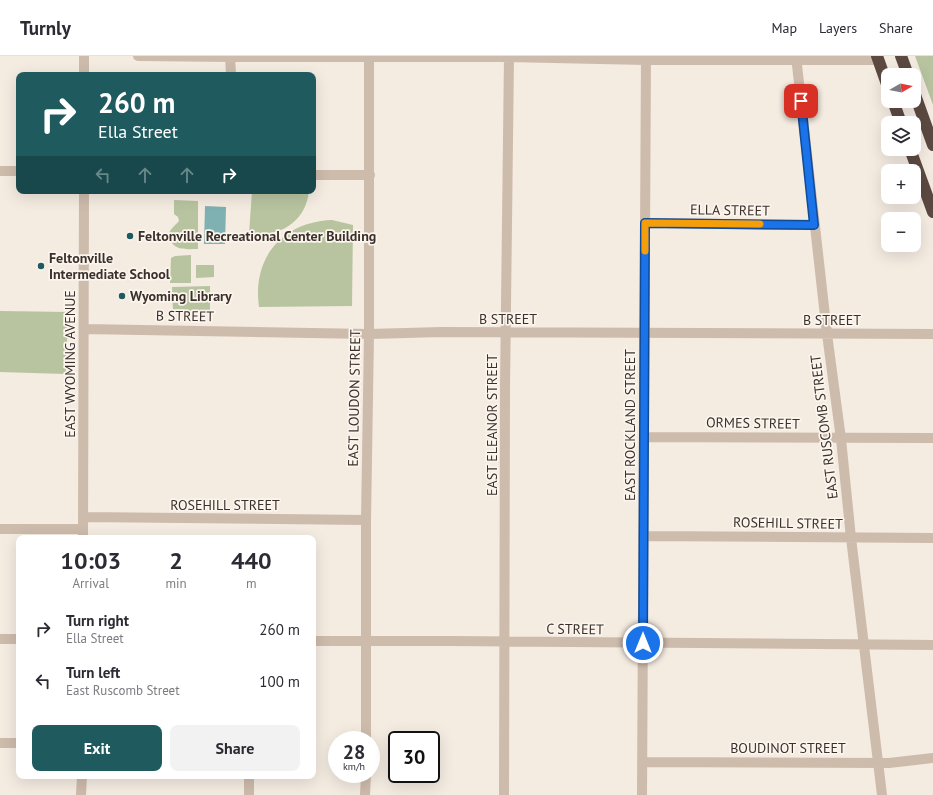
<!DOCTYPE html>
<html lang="en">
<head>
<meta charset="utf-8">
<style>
  :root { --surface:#fff; --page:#f2f2f3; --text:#2b2b33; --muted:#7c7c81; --line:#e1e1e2; --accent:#1f5a5e }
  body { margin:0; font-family:"PT Sans",sans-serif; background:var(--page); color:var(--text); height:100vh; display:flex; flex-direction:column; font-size:15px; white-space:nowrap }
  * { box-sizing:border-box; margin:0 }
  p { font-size:13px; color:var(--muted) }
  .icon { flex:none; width:22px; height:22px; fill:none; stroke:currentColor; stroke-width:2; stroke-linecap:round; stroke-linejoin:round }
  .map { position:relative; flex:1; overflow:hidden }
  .drawer { position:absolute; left:16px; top:479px; width:300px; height:244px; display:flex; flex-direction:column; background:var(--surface); border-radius:8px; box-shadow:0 4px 16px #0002 }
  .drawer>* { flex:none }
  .guide { position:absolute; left:16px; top:16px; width:300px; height:122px; border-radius:8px; box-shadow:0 4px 16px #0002; background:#1f5a5e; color:#fff; overflow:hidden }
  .needle { width:26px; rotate:81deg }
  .controls { position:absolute; left:881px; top:12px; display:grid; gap:8px }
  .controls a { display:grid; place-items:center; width:40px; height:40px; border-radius:8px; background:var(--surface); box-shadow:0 4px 16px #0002; font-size:20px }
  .speed { position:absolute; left:328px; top:675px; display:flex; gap:8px; font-size:20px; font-weight:700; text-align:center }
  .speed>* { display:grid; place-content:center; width:52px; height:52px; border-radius:50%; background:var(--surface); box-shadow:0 4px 16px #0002; line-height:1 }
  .speed small { font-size:10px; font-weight:400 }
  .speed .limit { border:2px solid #111; border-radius:6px; background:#fff; color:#111 }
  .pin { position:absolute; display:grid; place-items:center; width:34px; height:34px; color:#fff; margin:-17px; border-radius:8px; box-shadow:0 2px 6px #0006 }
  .me { position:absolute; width:44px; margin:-22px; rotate:0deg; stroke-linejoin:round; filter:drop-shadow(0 0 3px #0008) }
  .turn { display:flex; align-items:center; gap:14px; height:84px; padding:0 16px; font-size:18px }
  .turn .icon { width:52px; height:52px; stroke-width:2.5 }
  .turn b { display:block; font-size:28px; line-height:34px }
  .lanes { display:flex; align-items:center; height:38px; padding:0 16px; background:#0003; justify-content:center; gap:20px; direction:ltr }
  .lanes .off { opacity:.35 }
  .eta { display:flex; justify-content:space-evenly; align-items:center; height:68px; text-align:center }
  .eta b { font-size:24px; font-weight:600; line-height:28px }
  .button { display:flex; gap:8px; margin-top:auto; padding:8px 16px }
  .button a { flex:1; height:46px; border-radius:8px; background:var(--accent); color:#fff; font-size:16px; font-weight:600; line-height:46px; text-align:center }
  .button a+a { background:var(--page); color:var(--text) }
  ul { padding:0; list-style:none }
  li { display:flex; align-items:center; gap:12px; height:52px; padding:0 16px }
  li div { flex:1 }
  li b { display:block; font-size:15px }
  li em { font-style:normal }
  header { display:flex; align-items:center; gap:24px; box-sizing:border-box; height:56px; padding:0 20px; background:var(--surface); border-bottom:1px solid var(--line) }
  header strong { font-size:19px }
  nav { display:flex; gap:22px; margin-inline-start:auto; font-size:14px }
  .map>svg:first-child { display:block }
  .green { fill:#b8c4a0 }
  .water { fill:#7fb0b2 }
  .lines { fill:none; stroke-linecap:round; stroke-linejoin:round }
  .minor { stroke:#cdbbac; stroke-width:10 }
  .highway { stroke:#5c4a42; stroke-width:12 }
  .route-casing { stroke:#114b97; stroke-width:10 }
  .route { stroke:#1a73e8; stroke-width:7 }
  .slow { stroke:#f59e0b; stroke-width:7 }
  .poi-dot { fill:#1f5a5e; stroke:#fbf5ee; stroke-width:1.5 }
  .labels { text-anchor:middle; stroke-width:3.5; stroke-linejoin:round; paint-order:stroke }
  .street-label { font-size:14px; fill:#3b302b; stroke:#fbf5ee }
  .poi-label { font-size:14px; font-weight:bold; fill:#3b302b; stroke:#fbf5ee; text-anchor:start }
</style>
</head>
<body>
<header>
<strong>Turnly</strong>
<nav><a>Map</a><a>Layers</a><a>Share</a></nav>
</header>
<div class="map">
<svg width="933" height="739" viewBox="0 0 933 739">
  <rect width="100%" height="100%" fill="#f4ebe1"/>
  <path class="green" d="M915 0H933V49Z
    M252 135H309C306 166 279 182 249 178Z
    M174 144 198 145V193C189 193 175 195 171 185 170 182 169 178 170 175 172 172 176 168 179 165L178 161 174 158Z
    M332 164 353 169 352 250 259 251C252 202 282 166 332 164Z
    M191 199V227H170L171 202 175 200Z
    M196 209H214V221L196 222Z
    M210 230V255L173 256 172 231Z
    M0 255 68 256 66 318 0 316Z"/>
  <path class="water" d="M205 150 226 151 225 188H204Z"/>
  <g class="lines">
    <path class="minor" d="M84 0V19
      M138 0 230 1H503L646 4H878
      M230 0 231 19
      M796 0 827 278 841 383 851 482 882 739
      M0 115H19
      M313 119H370
      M645 167 815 169
      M84 273 369 278 442 276 933 278
      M644 381 933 382
      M83 461 366 464
      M0 473H83
      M643 480 933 482
      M83 482 84 135
      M0 583H19
      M313 585H453L933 589
      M366 684V464L369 278V0
      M0 687H19
      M642 706 889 707 933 702
      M249 720V739
      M81 739 82 720
      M365 739 366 718
      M504 739 505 332 509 0
      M642 739 646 0"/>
    <path class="highway" d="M877 0 888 31
      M901 0 908 19
      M914 36 933 89
      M893 45 901 67
      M910 93 933 156"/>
  </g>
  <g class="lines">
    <defs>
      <path id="route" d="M643 587 645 167 814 169 801 45"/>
    </defs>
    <use href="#route" class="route-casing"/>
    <use href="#route" class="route"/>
    <path class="slow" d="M645 195V167L760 168"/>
  </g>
  <g class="poi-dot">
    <circle cx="130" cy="180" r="4"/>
    <circle cx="41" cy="210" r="4"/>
    <circle cx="122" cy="240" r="4"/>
  </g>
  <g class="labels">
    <g class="street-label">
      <text transform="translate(730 154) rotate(1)" y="5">ELLA STREET</text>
      <text transform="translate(185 260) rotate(1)" y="5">B STREET</text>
      <text x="508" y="268">B STREET</text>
      <text x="832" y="269">B STREET</text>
      <text transform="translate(70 308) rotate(-90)" y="5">EAST WYOMING AVENUE</text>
      <text transform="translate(354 342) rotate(-89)" y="5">EAST LOUDON STREET</text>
      <text transform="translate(753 367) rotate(1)" y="5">ORMES STREET</text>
      <text transform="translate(492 369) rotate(-90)" y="5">EAST ELEANOR STREET</text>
      <text transform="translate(630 369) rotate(-90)" y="5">EAST ROCKLAND STREET</text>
      <text transform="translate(824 371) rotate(-97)" y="5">EAST RUSCOMB STREET</text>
      <text x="225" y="454">ROSEHILL STREET</text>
      <text transform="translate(788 467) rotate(1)" y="5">ROSEHILL STREET</text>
      <text transform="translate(575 573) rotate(1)" y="5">C STREET</text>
      <text x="788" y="697">BOUDINOT STREET</text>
    </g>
    <g class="poi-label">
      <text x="138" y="185">Feltonville Recreational Center Building</text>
      <text x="49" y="207">Feltonville<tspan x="49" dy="16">Intermediate School</tspan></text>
      <text x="130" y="245">Wyoming Library</text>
    </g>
  </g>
</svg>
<div class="controls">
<a><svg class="needle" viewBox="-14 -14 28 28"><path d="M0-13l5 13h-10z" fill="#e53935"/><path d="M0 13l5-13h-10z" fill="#7c7c81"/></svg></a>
<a><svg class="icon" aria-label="layers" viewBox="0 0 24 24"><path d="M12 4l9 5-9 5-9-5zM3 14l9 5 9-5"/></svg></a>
<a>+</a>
<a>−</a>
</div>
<div class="speed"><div>28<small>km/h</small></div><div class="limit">30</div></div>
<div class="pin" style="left:801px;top:45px;background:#d93025"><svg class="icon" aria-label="arrive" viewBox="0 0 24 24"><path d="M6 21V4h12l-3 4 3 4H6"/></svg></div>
<svg class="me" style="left:643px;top:587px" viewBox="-20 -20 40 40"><circle r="17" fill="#1a73e8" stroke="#fff" stroke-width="3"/><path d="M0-11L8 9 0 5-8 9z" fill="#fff"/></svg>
<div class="guide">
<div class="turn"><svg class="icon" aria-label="right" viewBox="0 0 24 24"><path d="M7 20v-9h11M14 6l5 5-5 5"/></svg><div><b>260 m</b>Ella Street</div></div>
<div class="lanes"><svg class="icon off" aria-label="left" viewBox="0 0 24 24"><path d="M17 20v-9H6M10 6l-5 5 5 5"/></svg><svg class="icon off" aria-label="ahead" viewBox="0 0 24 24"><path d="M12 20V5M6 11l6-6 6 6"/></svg><svg class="icon off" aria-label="ahead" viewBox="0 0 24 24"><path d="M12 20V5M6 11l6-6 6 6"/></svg><svg class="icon" aria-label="right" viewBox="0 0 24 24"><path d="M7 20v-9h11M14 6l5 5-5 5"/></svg></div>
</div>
<section class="drawer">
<div class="eta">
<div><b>10:03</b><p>Arrival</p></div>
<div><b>2</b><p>min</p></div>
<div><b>440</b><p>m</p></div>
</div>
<ul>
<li><svg class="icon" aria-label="right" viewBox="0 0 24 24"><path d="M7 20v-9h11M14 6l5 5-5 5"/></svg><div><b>Turn right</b><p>Ella Street</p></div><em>260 m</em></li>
<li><svg class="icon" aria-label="left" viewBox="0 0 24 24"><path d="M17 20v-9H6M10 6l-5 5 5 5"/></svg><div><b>Turn left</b><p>East Ruscomb Street</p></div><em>100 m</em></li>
</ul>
<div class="button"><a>Exit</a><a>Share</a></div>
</section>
</div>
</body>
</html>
